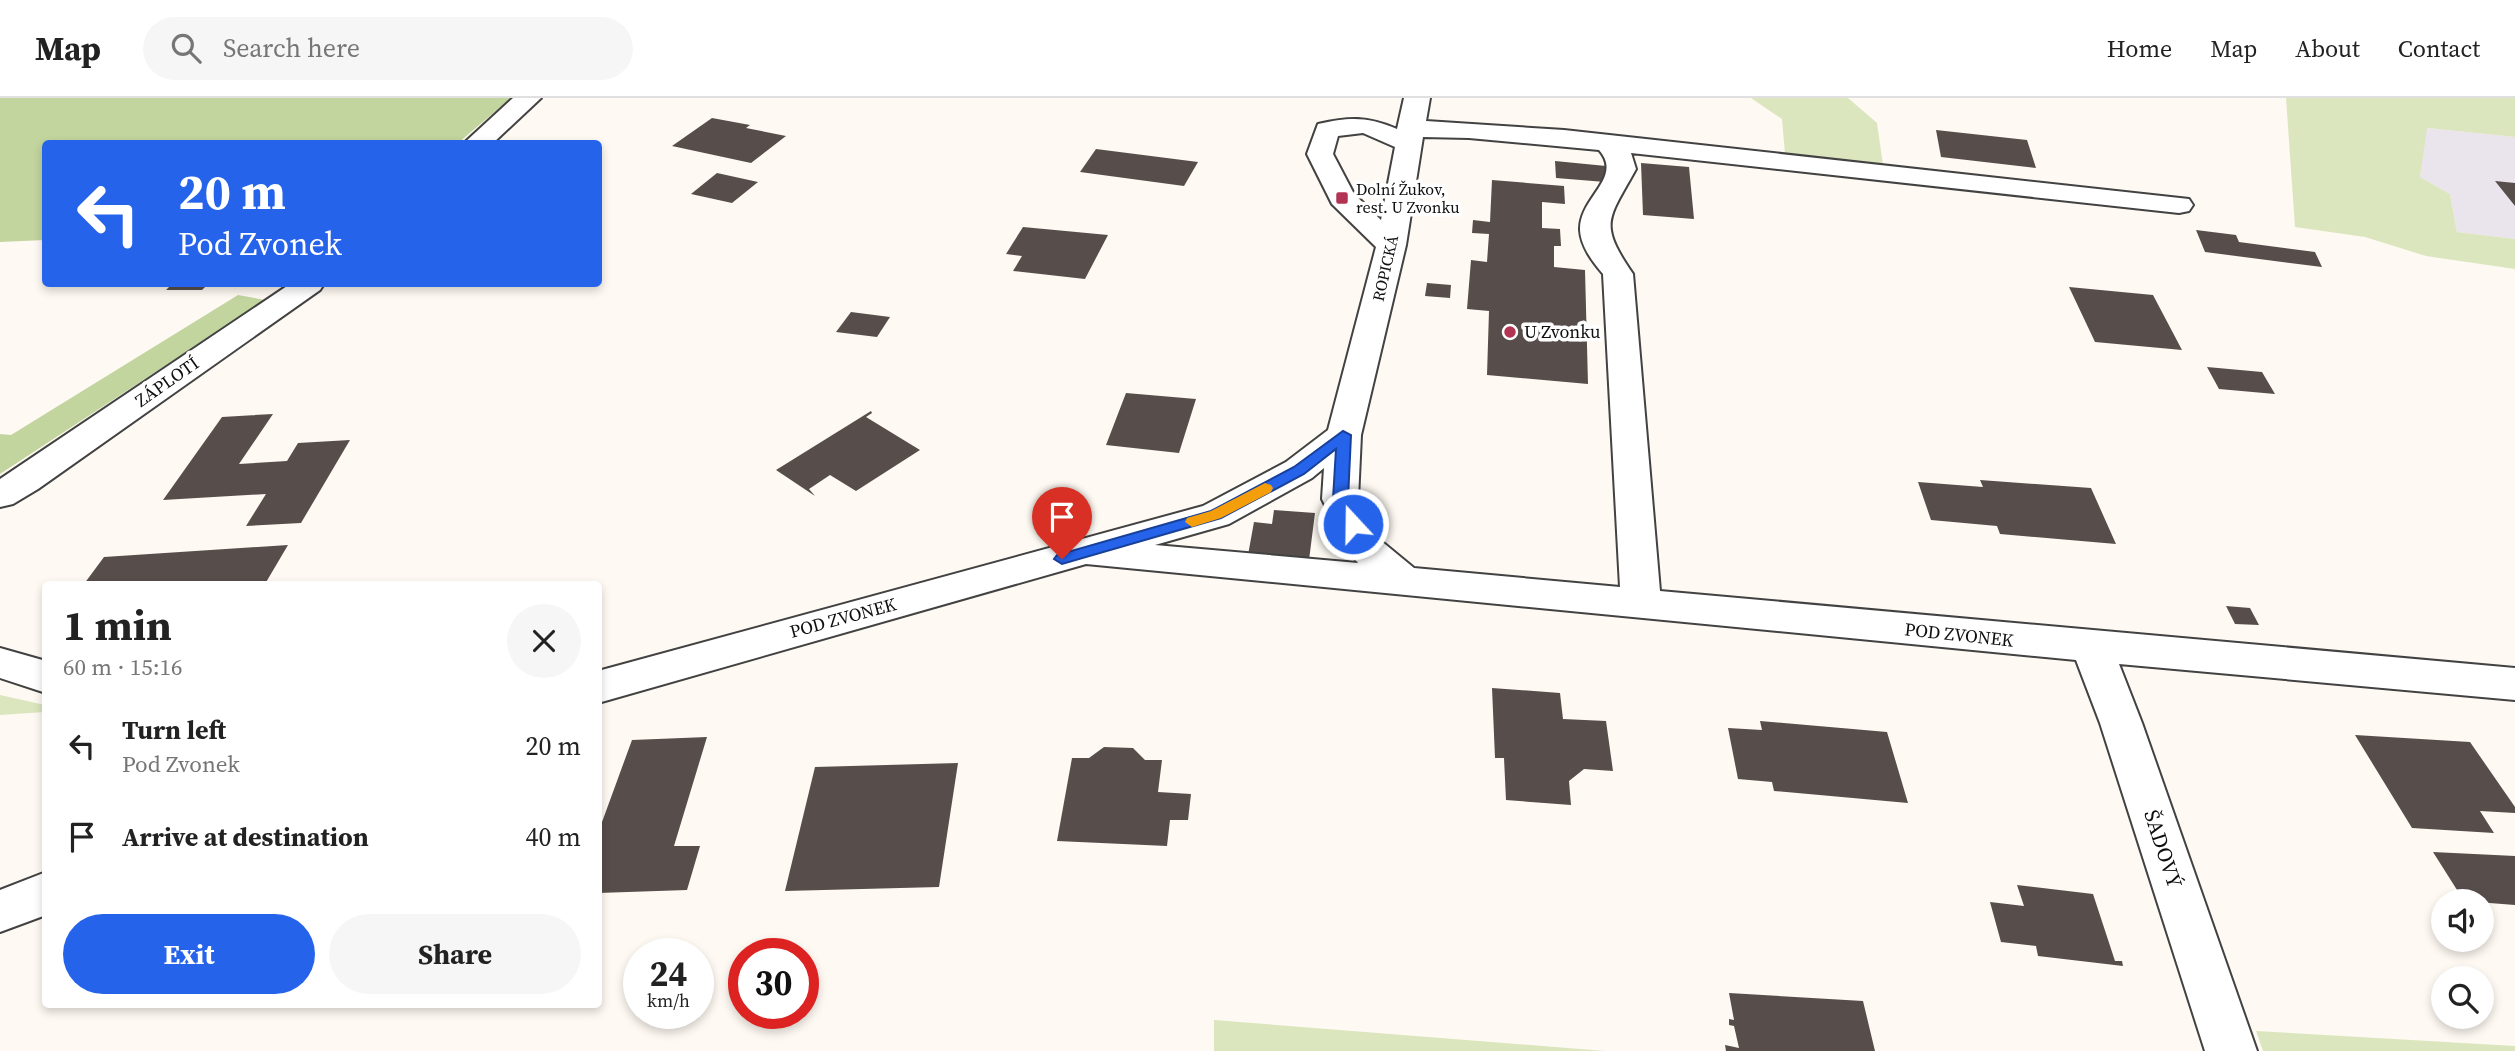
<!DOCTYPE html>
<html lang="en">
<head>
<meta charset="utf-8">
<style>
  :root { --surface:#fff; --page:#f6f6f6; --text:#222; --muted:#767676; --line:#e0e0e0; --accent:#2563eb }
  body { margin:0; font-family:"Source Serif 4",serif; background:var(--page); color:var(--text); height:100vh; display:flex; flex-direction:column; font-size:26px; white-space:nowrap }
  * { box-sizing:border-box; margin:0 }
  p { font-size:23px; color:var(--muted) }
  .icon { flex:none; width:38px; height:38px; fill:none; stroke:currentColor; stroke-width:2; stroke-linecap:round; stroke-linejoin:round }
  .map { position:relative; flex:1; overflow:hidden }
  .side { position:absolute; left:42px; top:483px; width:560px; height:427px; display:flex; flex-direction:column; background:var(--surface); border-radius:7px; box-shadow:0 4px 10px #0003 }
  .side>* { flex:none }
  .guide { position:absolute; left:42px; top:42px; width:560px; height:147px; border-radius:7px; box-shadow:0 4px 10px #0003; background:#2563eb; color:#fff; overflow:hidden }
  .buttons { position:absolute; left:2431px; top:791px; display:grid; gap:14px }
  .buttons a { display:grid; place-items:center; width:63px; height:63px; border-radius:50%; background:var(--surface); box-shadow:0 4px 10px #0003; font-size:35px }
  .speed { position:absolute; left:623px; top:840px; display:flex; gap:14px; font-size:35px; font-weight:700; text-align:center }
  .speed>* { display:grid; place-content:center; width:91px; height:91px; border-radius:50%; background:var(--surface); box-shadow:0 4px 10px #0003; line-height:1 }
  .speed small { font-size:18px; font-weight:400 }
  .speed .limit { border:10px solid #d22; background:#fff; color:#111 }
  .pin { position:absolute; display:grid; place-items:center; width:60px; height:60px; color:#fff; margin:-72px -30px; border-radius:50% 50% 50% 0; rotate:-45deg; box-shadow:0 0 7px #0007 }
  .pin .icon { rotate:45deg }
  .me { position:absolute; width:77px; margin:-38px; rotate:339deg; stroke-linejoin:round; filter:drop-shadow(0 0 5px #0008) }
  .turn { display:flex; align-items:center; gap:24px; height:147px; padding:0 21px; font-size:32px }
  .turn .icon { width:91px; height:91px; stroke-width:2.5 }
  .turn b { display:block; font-size:49px; line-height:60px }
  .round { display:grid; place-items:center; flex:none; width:74px; height:74px; border-radius:37px; background:var(--page) }
  .head { display:flex; align-items:center; justify-content:space-between; height:119px; padding:0 21px }
  h1 { font-size:42px; font-weight:700; line-height:52px }
  .primary-button { display:flex; gap:14px; margin-top:auto; padding:14px 21px }
  .primary-button a { flex:1; height:80px; border-radius:42px; background:var(--accent); color:#fff; font-size:28px; font-weight:700; line-height:80px; text-align:center }
  .primary-button a+a { background:var(--page); color:var(--text) }
  ul { padding:0; list-style:none }
  li { display:flex; align-items:center; gap:21px; height:91px; padding:0 21px }
  li div { flex:1 }
  li b { display:block; font-size:26px }
  li em { font-style:normal }
  header { display:flex; align-items:center; gap:42px; box-sizing:border-box; height:98px; padding:0 35px; background:var(--surface); border-bottom:2px solid var(--line) }
  header strong { font-size:33px }
  nav { display:flex; gap:38px; margin-inline-start:auto; font-size:24px }
  .search { width:490px; height:63px; background:var(--page); display:flex; align-items:center; gap:18px; box-sizing:border-box; padding:0 24px; border-radius:38px; color:var(--muted); font-size:26px }
  .map>svg:first-child { display:block }
  .industrial { fill:#eae4ec }
  .green { fill:#dbe6be }
  .forest { fill:#c2d59e }
  .building { fill:#574e4c }
  .lines { fill:none; stroke-linecap:round; stroke-linejoin:round }
  .minor-casing { stroke:#424242; stroke-width:4 }
  .minor { fill:#fff; fill-rule:evenodd }
  .route { fill:#2563eb; stroke:#184099; stroke-width:2 }
  .slow { fill:#f59e0b }
  .poi-dot { fill:#b33353; stroke:#fff; stroke-width:2.5 }
  .labels { text-anchor:middle; stroke-width:7; stroke-linejoin:round; paint-order:stroke }
  .far-poi-label { font-size:16px; fill:#0f0f0f; stroke:#fff; text-anchor:start }
  .far-street-label { font-size:16px; fill:#0f0f0f; stroke:#fff }
  .poi-label { font-size:18px; fill:#0f0f0f; stroke:#fff; text-anchor:start }
  .street-label { font-size:18px; fill:#0f0f0f; stroke:#fff }
  .near-street-label { font-size:21px; fill:#0f0f0f; stroke:#fff }
</style>
</head>
<body>
<header>
<strong>Map</strong>
<div class="search"><svg class="icon" aria-label="search" viewBox="0 0 24 24"><circle cx="10" cy="10" r="6"/><path d="M15 15l6 6"/></svg>Search here</div>
<nav><a>Home</a><a>Map</a><a>About</a><a>Contact</a></nav>
</header>
<div class="map">
<svg width="2515" height="953" viewBox="0 0 2515 953">
  <rect width="100%" height="100%" fill="#fef9f2"/>
  <path class="industrial" d="M2426 30 2515 39V141L2457 134 2450 96 2420 79Z"/>
  <path class="green" d="M1751 0H1848L1877 25 1883 67 1785 56 1782 21Z
    M2286 0H2515V39L2427 30 2420 79 2450 96 2457 134 2515 141V171L2426 158 2365 139 2295 129Z
    M0 597 45 607V614L0 617Z
    M1214 922 1605 953H1214Z
    M2256 933 2515 948V953H2263Z"/>
  <path class="forest" d="M0 0H511L458 45 46 46 45 142 0 144Z
    M238 197 265 202 0 376V336L11 337Z"/>
  <path class="building" d="M712 20 750 27 746 30 786 38 751 65 672 48Z
    M1936 32 2027 42 2036 70 1941 59Z
    M1096 51 1198 64 1184 88 1080 74Z
    M1555 63 1606 68 1605 84 1556 80Z
    M1641 65 1689 69 1694 121 1643 117Z
    M717 75 758 84 732 105 691 96Z
    M1492 82 1564 88 1565 106 1542 104V130L1560 131 1561 148H1554V169L1585 172 1588 286 1487 277 1489 213 1467 211 1471 162 1487 164 1489 136 1472 135 1473 122 1490 124Z
    M2495 83 2515 85V108Z
    M1023 129 1108 137 1085 181 1013 173 1022 158 1006 156Z
    M2196 132 2236 137 2239 144 2315 154 2322 169 2205 154Z
    M1427 185 1451 187 1450 200 1425 198Z
    M172 186H208L202 192H166Z
    M2069 189 2153 197 2182 252 2095 244Z
    M851 214 890 219 877 239 836 234Z
    M2207 269 2262 274 2275 296 2219 291Z
    M1126 295 1196 301 1179 355 1106 347Z
    M871 313 872 315 866 319 920 352 856 393 830 377 809 391 815 398 776 372Z
    M273 316 239 366 287 363 298 345 350 342 301 425 246 428 266 396 163 402 222 319Z
    M1980 382 2091 390 2116 446 2000 436 1997 428 1931 422 1918 384 1983 389Z
    M1274 412 1315 415 1309 462 1248 457 1254 424 1272 426Z
    M288 447 265 486H84L104 459Z
    M2226 508 2250 510 2259 527 2235 526Z
    M1492 590 1560 595 1563 621 1606 623 1613 673 1584 671 1569 683 1571 707 1506 702 1504 660H1495Z
    M1760 623 1887 634 1908 705 1774 693 1772 684 1738 681 1728 630 1762 632Z
    M2355 637 2470 644 2515 709V715L2480 713 2494 735 2412 730Z
    M707 639 674 748H700L687 792 598 795V735L632 642Z
    M1104 649 1133 650 1145 662H1162L1158 694 1191 696 1188 722H1170L1167 748 1057 743 1072 660H1089Z
    M958 665 939 789 785 793 815 669Z
    M2433 754 2515 758V807L2464 803Z
    M2017 787 2093 796 2115 863H2122L2123 868 2038 858 2036 848 2001 844 1990 804 2024 808Z
    M1729 895 1863 903 1875 953H1726L1725 947 1739 950 1734 928 1729 927V921L1734 922Z"/>
  <g class="lines">
    <defs>
      <path id="minor" d="M513 0H541L492 46H463Z
        M1404 0H1430L1426 23 1564 32 2189 101 2193 107 2189 113 2179 115 1631 55 1636 71C1608 122 1598 125 1633 176L1660 493 2515 570V602L2119 566 2142 625 2257 953H2205L2100 625 2076 562 1086 466 598 605V573L1203 408 1286 364 1328 332 1376 149 1332 106 1307 56 1318 26C1349 19 1367 18 1397 31ZM1363 35 1395 49 1381 122 1354 96 1333 56 1338 38ZM1423 39 1469 40 1599 52C1624 80 1579 99 1580 132 1581 149 1593 164 1603 176L1620 489 1414 470 1380 442 1358 401 1361 337 1406 147ZM1324 370 1322 401 1346 450 1358 465 1155 447 1229 426 1312 380Z
        M290 186H324L320 192 38 391 13 406 0 409V381Z
        M0 550 46 563V595L0 580Z
        M46 774V817L0 834V792Z"/>
    </defs>
    <use href="#minor" class="minor-casing"/>
    <use href="#minor" class="minor"/>
  </g>
  <path class="route" d="M1343 333 1351 337 1348 401 1360 426 1358 429H1347L1333 401 1336 351 1304 376 1221 420 1062 466 1054 461 1057 457 1211 413 1294 369Z"/>
  <path class="slow" d="M1265 385 1271 387 1273 390 1271 394 1221 420 1192 429 1185 424 1187 420 1211 413Z"/>
  <g class="poi-dot">
    <rect x="1335" y="93" width="14" height="14" rx="3.5"/>
    <circle cx="1510" cy="234" r="7"/>
  </g>
  <g class="labels">
    <g class="far-poi-label">
      <text x="1356" y="97">Dolní Žukov,<tspan x="1356" dy="18">rest. U Zvonku</tspan></text>
    </g>
    <g class="far-street-label">
      <text transform="translate(1385 170) rotate(-77)" y="6">ROPICKÁ</text>
    </g>
    <g class="poi-label">
      <text x="1524" y="240">U Zvonku</text>
    </g>
    <g class="street-label">
      <text transform="translate(167 284) rotate(-35)" y="6">ZÁPLOTÍ</text>
      <text transform="translate(843 520) rotate(-15)" y="6">POD ZVONEK</text>
      <text transform="translate(1959 537) rotate(6)" y="6">POD ZVONEK</text>
    </g>
    <g class="near-street-label">
      <text transform="translate(2163 751) rotate(72)" y="7">ŠADOVÝ</text>
    </g>
  </g>
</svg>
<div class="buttons">
<a><svg class="icon" aria-label="sound" viewBox="0 0 24 24"><path d="M4 9h4l5-4v14l-5-4H4zM17 9q2 3 0 6"/></svg></a>
<a><svg class="icon" aria-label="search" viewBox="0 0 24 24"><circle cx="10" cy="10" r="6"/><path d="M15 15l6 6"/></svg></a>
</div>
<div class="speed"><div>24<small>km/h</small></div><div class="limit">30</div></div>
<div class="pin" style="left:1062px;top:461px;background:#d93025"><svg class="icon" aria-label="arrive" viewBox="0 0 24 24"><path d="M6 21V4h12l-3 4 3 4H6"/></svg></div>
<svg class="me" style="left:1353px;top:426px" viewBox="-20 -20 40 40"><circle r="17" fill="#2563eb" stroke="#fff" stroke-width="3"/><path d="M0-11L8 9 0 5-8 9z" fill="#fff"/></svg>
<div class="guide">
<div class="turn"><svg class="icon" aria-label="left" viewBox="0 0 24 24"><path d="M17 20v-9H6M10 6l-5 5 5 5"/></svg><div><b>20 m</b>Pod Zvonek</div></div>
</div>
<section class="side">
<div class="head"><div><h1>1 min</h1><p>60 m · 15:16</p></div><a class="round"><svg class="icon" aria-label="close" viewBox="0 0 24 24"><path d="M6 6l12 12M18 6L6 18"/></svg></a></div>
<ul>
<li><svg class="icon" aria-label="left" viewBox="0 0 24 24"><path d="M17 20v-9H6M10 6l-5 5 5 5"/></svg><div><b>Turn left</b><p>Pod Zvonek</p></div><em>20 m</em></li>
<li><svg class="icon" aria-label="arrive" viewBox="0 0 24 24"><path d="M6 21V4h12l-3 4 3 4H6"/></svg><div><b>Arrive at destination</b></div><em>40 m</em></li>
</ul>
<div class="primary-button"><a>Exit</a><a>Share</a></div>
</section>
</div>
</body>
</html>
